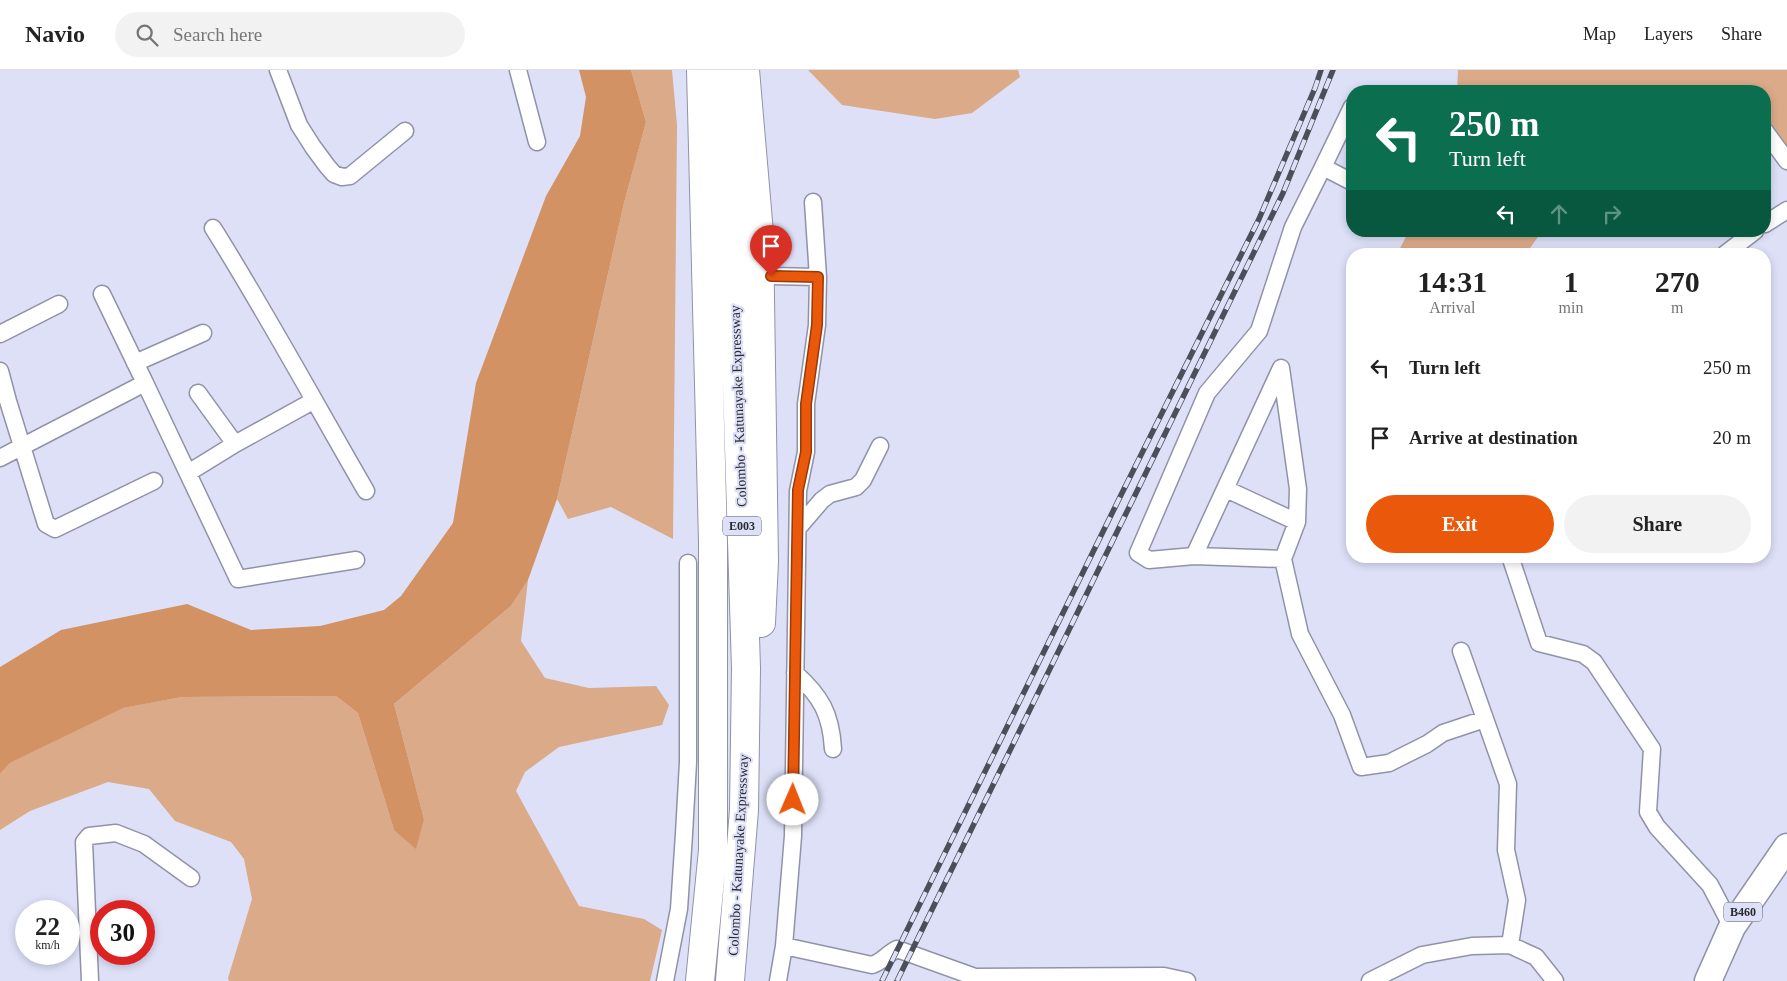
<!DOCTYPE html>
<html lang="en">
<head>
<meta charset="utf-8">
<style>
  :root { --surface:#fff; --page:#f2f2f2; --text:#222; --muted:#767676; --line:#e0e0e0; --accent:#ea580c }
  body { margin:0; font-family:Georgia,serif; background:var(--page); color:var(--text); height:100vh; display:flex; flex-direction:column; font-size:19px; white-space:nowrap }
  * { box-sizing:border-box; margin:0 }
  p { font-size:16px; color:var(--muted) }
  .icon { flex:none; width:28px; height:28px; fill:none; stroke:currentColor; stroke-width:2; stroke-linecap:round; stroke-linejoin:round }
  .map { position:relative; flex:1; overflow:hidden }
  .drawer { position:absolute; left:1346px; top:178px; width:425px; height:315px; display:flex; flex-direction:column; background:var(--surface); border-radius:20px; box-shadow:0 2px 8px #0003 }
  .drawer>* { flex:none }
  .banner { position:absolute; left:1346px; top:15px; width:425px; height:152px; border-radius:20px; box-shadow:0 2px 8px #0003; background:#0b6e4f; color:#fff; overflow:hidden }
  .speed { position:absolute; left:15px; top:830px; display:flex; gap:10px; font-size:25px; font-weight:700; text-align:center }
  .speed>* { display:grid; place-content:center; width:65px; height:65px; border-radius:50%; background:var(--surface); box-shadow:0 2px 8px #0003; line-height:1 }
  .speed small { font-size:12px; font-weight:400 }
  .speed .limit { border:8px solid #d22; background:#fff; color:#111 }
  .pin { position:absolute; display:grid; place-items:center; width:42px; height:42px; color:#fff; margin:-51px -21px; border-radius:50% 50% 50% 0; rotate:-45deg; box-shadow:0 0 5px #0007 }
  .pin .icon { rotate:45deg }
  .me { position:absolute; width:55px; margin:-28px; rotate:1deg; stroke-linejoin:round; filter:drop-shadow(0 0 4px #0008) }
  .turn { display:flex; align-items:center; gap:18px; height:105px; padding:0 20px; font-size:22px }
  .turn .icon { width:65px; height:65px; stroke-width:2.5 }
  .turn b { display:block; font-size:35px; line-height:42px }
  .lanes { display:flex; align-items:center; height:48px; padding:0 20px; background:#0003; justify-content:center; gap:25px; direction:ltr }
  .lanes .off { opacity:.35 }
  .eta { display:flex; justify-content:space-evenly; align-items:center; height:85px; text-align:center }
  .eta b { font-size:30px; font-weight:700; line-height:35px }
  .button { display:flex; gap:10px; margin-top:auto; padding:10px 20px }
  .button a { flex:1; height:58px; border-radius:30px; background:var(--accent); color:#fff; font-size:20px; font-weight:700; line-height:58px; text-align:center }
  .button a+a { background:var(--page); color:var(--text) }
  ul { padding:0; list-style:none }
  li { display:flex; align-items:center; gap:15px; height:70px; padding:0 20px }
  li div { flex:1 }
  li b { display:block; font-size:19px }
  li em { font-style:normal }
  header { display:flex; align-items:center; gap:30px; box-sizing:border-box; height:70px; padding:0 25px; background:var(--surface); border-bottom:1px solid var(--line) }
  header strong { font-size:24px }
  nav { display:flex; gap:28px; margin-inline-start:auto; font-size:18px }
  .search { width:350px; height:45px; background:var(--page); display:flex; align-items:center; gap:12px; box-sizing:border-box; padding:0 18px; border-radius:28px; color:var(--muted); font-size:19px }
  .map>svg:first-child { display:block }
  .green { fill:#daaa89 }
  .water { fill:#d29264 }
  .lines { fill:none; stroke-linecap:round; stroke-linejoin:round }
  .street-casing { stroke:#9093a8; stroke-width:19 }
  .primary-casing { stroke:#9093a8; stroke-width:29 }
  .highway-casing { stroke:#9093a8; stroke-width:30 }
  .street { stroke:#fff; stroke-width:16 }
  .primary { stroke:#fff; stroke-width:26 }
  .highway { stroke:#fff; stroke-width:28 }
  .rail-casing { stroke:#4c4e59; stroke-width:5.5 }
  .rail { stroke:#dde0f7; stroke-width:4; stroke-dasharray:11; stroke-linecap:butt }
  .route-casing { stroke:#983908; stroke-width:12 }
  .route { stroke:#ea580c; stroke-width:9 }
  .labels { text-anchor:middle; stroke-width:4; stroke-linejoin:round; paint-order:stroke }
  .shield { fill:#dde0f7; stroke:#5f616d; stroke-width:1 }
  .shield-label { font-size:12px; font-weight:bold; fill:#292a32 }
  .street-label { font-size:14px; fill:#292a32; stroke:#dde0f7 }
</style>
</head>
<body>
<header>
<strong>Navio</strong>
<div class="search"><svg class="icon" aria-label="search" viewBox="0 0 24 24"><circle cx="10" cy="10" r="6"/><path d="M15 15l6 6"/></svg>Search here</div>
<nav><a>Map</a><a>Layers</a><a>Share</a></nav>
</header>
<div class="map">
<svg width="1787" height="911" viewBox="0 0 1787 911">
  <rect width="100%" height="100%" fill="#dde0f7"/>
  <path class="green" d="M631 0H672L677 55 673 469 611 437 568 449 557 429 624 133 646 52Z
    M808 0H1018L1020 7 972 43 935 49 842 35Z
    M1458 0H1787V80L1765 56V21H1457Z
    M1409 161H1542L1526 184H1397Z
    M528 510 521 571 545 608 589 618 656 616 669 635 662 655 559 677 525 702 516 721 579 836 644 849 662 860 650 911H229L228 908 252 829 244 789 231 772 175 751 149 719 108 712 30 741 0 760V704L10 693 122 638 182 627 336 626 358 643 394 760 424 749 394 634 511 536Z"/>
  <path class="water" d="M579 0H631L646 52 624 133 557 429 528 510 511 536 394 634 424 749 416 779 394 760 358 643 336 626 182 627 123 638 10 693 0 704V597L61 560 187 534 251 560 320 556 384 540 401 526 453 453 476 313 546 126 580 66 586 27Z"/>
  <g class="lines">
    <defs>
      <path id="street" d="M278 0 299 55 313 77 327 96 334 104 342 107 350 106 405 61
        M518 0 537 72
        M1352 37 1323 97 1352 112
        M1765 61 1787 91
        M1765 154 1787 140
        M213 158C267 244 315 333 366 421
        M1725 184 1755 161
        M771 206 818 207
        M102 224 145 313
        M0 264 59 234
        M135 293 203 263
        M0 301 8 331 46 454 55 459 154 411
        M198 323 235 374
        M0 388 145 313 238 509 356 490
        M188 403 235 374 313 331
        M1226 419 1297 452
        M798 458 822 430 830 424 856 417 863 410 880 376
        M1194 486 1281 298 1298 419 1297 452 1283 489 1300 564 1342 645 1361 697 1389 693 1427 674 1443 663 1485 649
        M1510 486 1539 573 1583 584 1594 592 1652 679 1648 742 1657 757 1710 815 1732 857
        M1283 489 1194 486 1149 490 1138 483 1207 323 1259 261 1293 157 1323 97
        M1461 581 1508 714 1506 780 1517 830 1510 875
        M795 603C821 626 831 644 833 679
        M784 876 872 895C882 892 887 884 897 879L975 907 1164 906 1187 911
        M90 911 84 772 89 766 116 763 144 774 191 808
        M665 911 679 839 684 764 688 692V493
        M778 911 784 876 793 766 798 421 806 382V334L817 255 818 207 813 132
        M1370 911 1422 885 1472 876 1510 875 1536 887 1555 911"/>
      <path id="primary" d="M1708 911 1732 857 1787 777"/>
      <path id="highway" d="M724 0 732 155 746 598 744 740 730 911
        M745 0 759 163 764 491 761 553
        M700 911 713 780V472L701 0"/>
    </defs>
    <use href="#street" class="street-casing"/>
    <use href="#primary" class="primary-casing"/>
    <use href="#highway" class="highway-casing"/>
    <use href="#street" class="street"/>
    <use href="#primary" class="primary"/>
    <use href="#highway" class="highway"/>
    <defs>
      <path id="rail" d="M882 911 1122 423 1259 149 1315 18 1321 0
        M897 911 1283 123 1333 0"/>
    </defs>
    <use href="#rail" class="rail-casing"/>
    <use href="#rail" class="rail"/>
  </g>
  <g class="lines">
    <defs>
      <path id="route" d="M771 206 818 207 817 255 806 334V382L798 420 793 730"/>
    </defs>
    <use href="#route" class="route-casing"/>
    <use href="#route" class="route"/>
  </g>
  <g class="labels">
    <g class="shield">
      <rect x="723" y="446.5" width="38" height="19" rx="4"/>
      <rect x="1724" y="832.5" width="38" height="19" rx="4"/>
    </g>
    <g class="shield-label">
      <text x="742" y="460">E003</text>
      <text x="1743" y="846">B460</text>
    </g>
    <g class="street-label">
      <text transform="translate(738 336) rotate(-92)" y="5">Colombo - Katunayake Expressway</text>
      <text transform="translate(738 785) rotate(-87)" y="5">Colombo - Katunayake Expressway</text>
    </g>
  </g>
</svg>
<div class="speed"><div>22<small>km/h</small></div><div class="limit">30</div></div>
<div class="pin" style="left:771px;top:206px;background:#d93025"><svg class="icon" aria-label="arrive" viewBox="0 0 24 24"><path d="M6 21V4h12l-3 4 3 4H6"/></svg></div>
<svg class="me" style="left:793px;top:730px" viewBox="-20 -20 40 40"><circle r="19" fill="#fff"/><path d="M0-13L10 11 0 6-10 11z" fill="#ea580c"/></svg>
<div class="banner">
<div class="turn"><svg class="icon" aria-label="left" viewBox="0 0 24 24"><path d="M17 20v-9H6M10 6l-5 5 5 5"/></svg><div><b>250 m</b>Turn left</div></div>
<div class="lanes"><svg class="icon" aria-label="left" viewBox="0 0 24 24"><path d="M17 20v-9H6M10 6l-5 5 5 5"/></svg><svg class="icon off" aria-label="ahead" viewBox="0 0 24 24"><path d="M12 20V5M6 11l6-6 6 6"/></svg><svg class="icon off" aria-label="right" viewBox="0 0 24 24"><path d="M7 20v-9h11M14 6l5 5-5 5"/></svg></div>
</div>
<section class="drawer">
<div class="eta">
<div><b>14:31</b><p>Arrival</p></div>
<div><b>1</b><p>min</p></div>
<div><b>270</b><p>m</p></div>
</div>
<ul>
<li><svg class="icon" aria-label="left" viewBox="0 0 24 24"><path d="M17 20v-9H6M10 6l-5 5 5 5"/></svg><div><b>Turn left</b></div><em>250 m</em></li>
<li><svg class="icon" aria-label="arrive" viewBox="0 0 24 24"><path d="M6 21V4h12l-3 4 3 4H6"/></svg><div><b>Arrive at destination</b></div><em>20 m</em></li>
</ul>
<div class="button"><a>Exit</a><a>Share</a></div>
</section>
</div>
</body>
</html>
